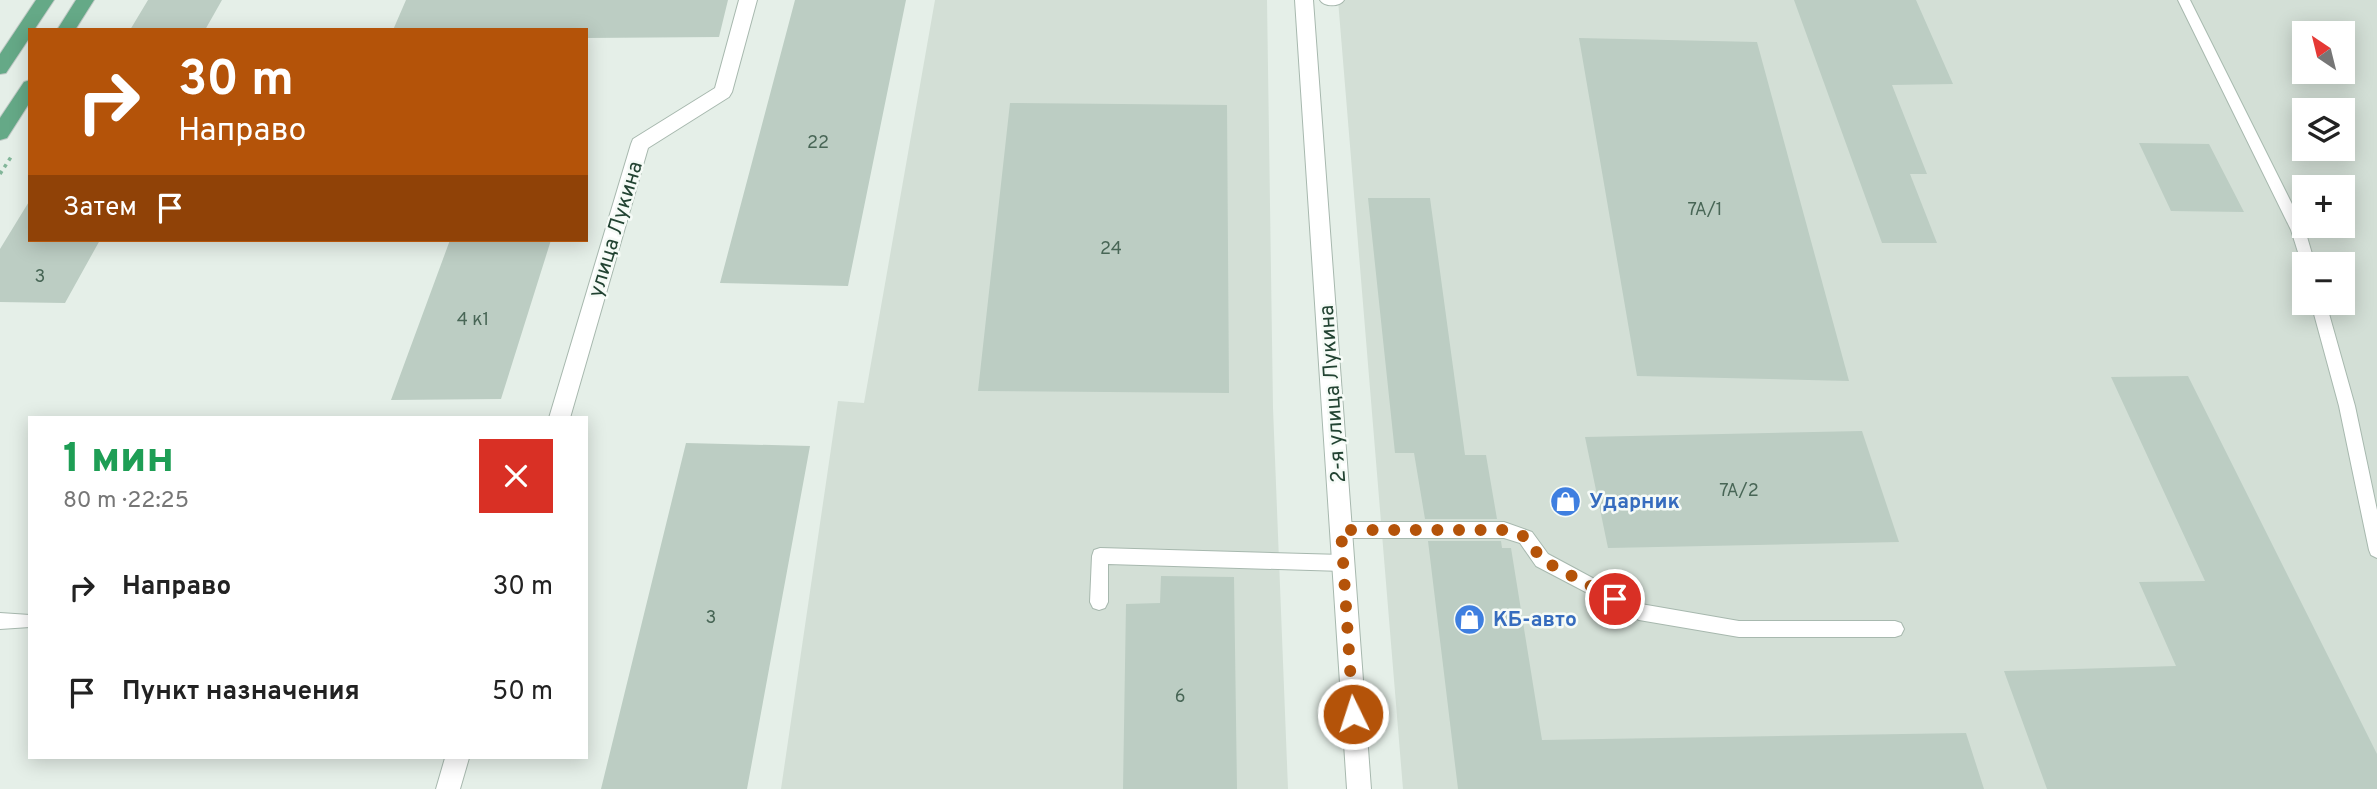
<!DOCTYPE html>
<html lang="ru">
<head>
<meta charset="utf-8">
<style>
  :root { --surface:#fff; --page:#f2f2f2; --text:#222; --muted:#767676 }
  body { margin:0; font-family:Overpass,sans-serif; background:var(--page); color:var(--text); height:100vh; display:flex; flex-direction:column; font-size:26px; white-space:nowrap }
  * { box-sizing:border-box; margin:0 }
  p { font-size:23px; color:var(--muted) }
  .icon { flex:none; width:38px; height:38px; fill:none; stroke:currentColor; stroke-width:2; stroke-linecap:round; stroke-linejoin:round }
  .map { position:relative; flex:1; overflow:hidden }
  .panel { position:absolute; left:28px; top:416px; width:560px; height:343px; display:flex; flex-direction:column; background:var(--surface); border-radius:0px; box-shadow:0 4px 18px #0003 }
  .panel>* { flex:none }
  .hud { position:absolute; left:28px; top:28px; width:560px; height:214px; border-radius:0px; box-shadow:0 4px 18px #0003; background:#b45309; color:#fff; overflow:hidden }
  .needle { width:46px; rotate:325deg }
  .tools { position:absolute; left:2292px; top:21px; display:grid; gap:14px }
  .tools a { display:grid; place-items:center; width:63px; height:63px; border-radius:0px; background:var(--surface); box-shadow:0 4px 18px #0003; font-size:35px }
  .pin { position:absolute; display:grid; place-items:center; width:60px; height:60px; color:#fff; margin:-30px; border:4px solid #fff; border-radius:50%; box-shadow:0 2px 7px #0007 }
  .me { position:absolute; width:77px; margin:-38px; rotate:356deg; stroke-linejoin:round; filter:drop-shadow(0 0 5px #0008) }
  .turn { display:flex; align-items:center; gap:24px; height:147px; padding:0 35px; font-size:32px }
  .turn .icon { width:91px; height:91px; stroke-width:2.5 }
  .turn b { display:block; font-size:49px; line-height:60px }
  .then { display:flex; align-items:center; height:66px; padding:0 35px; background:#0003; gap:14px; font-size:26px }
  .round { display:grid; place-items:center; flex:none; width:74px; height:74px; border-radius:0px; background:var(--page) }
  .head { display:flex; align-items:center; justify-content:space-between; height:119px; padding:0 35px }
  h1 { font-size:42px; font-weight:800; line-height:52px; color:#1e9e55 }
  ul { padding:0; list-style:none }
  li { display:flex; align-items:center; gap:21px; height:105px; padding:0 35px }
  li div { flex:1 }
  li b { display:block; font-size:26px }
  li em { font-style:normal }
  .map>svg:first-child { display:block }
  .built { fill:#d3dfd6; fill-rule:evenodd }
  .building { fill:#bccdc3 }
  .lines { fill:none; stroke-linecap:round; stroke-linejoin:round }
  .service-casing { stroke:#a7b8ae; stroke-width:2 }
  .minor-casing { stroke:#a7b8ae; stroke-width:2 }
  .primary-casing { stroke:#c1cac6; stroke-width:2 }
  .path { stroke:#82b699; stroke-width:3.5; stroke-dasharray:3.5 4.5; stroke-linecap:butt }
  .service { fill:#fff; fill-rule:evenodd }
  .minor { fill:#fff; fill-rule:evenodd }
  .primary { fill:#65a987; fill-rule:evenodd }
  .route { stroke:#b45309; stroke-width:12; stroke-dasharray:0 21.6 }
  .labels { text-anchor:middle; stroke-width:5; stroke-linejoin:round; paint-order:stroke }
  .number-label { font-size:18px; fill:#486656 }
  .street-label { font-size:21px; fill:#224332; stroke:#f6fbf7 }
  .shop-label { font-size:21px; font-weight:bold; fill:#366cbe; stroke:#f6fbf7; text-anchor:start }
</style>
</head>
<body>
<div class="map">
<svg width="2377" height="789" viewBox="0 0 2377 789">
  <rect width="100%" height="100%" fill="#e5efe8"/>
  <path class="built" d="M935 0H1267L1273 408 1288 789H781L838 401 864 403Z
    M1338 0H2377V789H1403ZM2305 33H2343V72H2305ZM2305 110H2343V149H2305ZM2305 187H2343V226H2305ZM2305 264H2343V303H2305Z"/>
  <path class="building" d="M148 0H222L205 30H130Z
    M406 0H728L719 37 586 38V30H393Z
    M795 0H906L848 286 720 283Z
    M1794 0H1916L1953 84 1892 85 1927 174H1910L1937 243H1882Z
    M1579 38 1757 42 1849 381 1637 376Z
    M1010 103 1227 105 1229 393 978 391Z
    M2139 143 2209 144 2244 212 2171 211Z
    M1368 198H1430L1465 455H1486L1497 519H1425L1414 453H1395Z
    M30 200V240H100L65 303 0 302V249Z
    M450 240H551L501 399 391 400Z
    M2188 376 2377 754V789H2047L2004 671 2176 666 2139 582 2205 581 2111 377Z
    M1862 431 1899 542 1608 548 1585 437Z
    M686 443 810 446 747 789H601Z
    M1428 541H1501L1502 548H1511L1542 740 1966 733 1984 789H1458Z
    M1161 576 1234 577 1237 789H1123L1126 604 1160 603Z"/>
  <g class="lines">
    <defs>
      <path id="service" d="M1320 0H1344C1340 7 1324 7 1320 0Z
        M2178 0H2190L2305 230 2315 264H2305V269L2303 268 2291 230Z
        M2311 303H2326L2355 406 2377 510V558L2371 555 2369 550 2339 406Z
        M1341 522H1504L1532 532 1548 554 1641 604 1739 621H1895L1901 623 1904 629 1901 635 1895 637H1739L1639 620 1536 566 1520 543 1504 538H1341L1335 535 1333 530 1335 525Z
        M1100 548 1343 555 1349 557 1351 563 1349 569 1343 571 1108 564V602L1105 608 1099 610 1093 608 1090 602 1092 556 1094 550Z
        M0 613 30 615V627L0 629Z"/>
      <path id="minor" d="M739 0H757L732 92 729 97 648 148 570 418H549L631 144 633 139 715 88Z
        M1295 0H1313L1371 789H1347Z
        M445 758H469L460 789H436Z"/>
      <path id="primary" d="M36 0H54L34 30H30V37L6 73 0 74V54Z
        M76 0H94L75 30H57Z
        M30 80V102L7 138 0 140V118L24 82Z"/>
    </defs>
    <use href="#service" class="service-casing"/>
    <use href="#minor" class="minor-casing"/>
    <use href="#primary" class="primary-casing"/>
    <path class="path" d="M0 174 11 157"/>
    <use href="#service" class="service"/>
    <use href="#minor" class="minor"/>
    <use href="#primary" class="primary"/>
  </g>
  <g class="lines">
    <path class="route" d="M1353 714 1341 530H1504L1526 537 1542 560 1615 599"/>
  </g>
  <defs>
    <symbol id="shop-disc" viewBox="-11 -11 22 22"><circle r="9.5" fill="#3f7fe0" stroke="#f6fbf7"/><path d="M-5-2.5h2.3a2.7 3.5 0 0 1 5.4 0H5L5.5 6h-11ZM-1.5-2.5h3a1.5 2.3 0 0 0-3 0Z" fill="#fff"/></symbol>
  </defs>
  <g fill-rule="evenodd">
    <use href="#shop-disc" x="1548" y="484" width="35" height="35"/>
    <use href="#shop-disc" x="1452" y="602" width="35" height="35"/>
  </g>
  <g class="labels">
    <g class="number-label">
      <text x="818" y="148">22</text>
      <text x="1705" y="215">7А/1</text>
      <text x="1111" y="254">24</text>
      <text x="40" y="282">3</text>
      <text x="473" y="325">4 к1</text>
      <text x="1739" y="496">7А/2</text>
      <text x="711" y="623">3</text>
      <text x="1180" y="702">6</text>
    </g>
    <g class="street-label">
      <text transform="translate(615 229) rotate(-73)" y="7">улица Лукина</text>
      <text transform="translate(1332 394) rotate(-94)" y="7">2-я улица Лукина</text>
    </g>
    <g class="shop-label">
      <text x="1589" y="508">Ударник</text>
      <text x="1493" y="626">КБ-авто</text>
    </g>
  </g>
</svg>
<div class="tools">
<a><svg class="needle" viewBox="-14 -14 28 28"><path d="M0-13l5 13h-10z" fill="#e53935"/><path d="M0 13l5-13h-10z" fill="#767676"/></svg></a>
<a><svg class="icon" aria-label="layers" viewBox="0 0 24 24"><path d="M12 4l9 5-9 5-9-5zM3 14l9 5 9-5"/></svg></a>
<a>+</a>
<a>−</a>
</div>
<div class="pin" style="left:1615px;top:599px;background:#d93025"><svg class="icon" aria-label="arrive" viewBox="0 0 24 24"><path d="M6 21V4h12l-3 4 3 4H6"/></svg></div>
<svg class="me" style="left:1353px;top:714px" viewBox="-20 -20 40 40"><circle r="17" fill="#b45309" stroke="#fff" stroke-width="3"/><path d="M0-11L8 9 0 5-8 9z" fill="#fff"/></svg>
<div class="hud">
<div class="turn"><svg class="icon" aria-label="right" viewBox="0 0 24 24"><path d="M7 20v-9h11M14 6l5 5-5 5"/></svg><div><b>30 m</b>Направо</div></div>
<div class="then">Затем<svg class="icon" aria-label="arrive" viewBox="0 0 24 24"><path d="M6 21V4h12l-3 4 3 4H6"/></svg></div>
</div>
<section class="panel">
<div class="head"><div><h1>1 мин</h1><p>80 m · 22:25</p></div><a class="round" style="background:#d93025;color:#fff"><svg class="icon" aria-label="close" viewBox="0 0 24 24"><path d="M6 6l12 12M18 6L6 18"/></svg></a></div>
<ul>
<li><svg class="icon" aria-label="right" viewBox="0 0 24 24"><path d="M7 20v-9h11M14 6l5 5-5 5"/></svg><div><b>Направо</b></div><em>30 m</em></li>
<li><svg class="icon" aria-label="arrive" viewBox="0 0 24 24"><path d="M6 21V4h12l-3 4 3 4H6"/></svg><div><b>Пункт назначения</b></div><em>50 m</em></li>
</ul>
</section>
</div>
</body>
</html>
